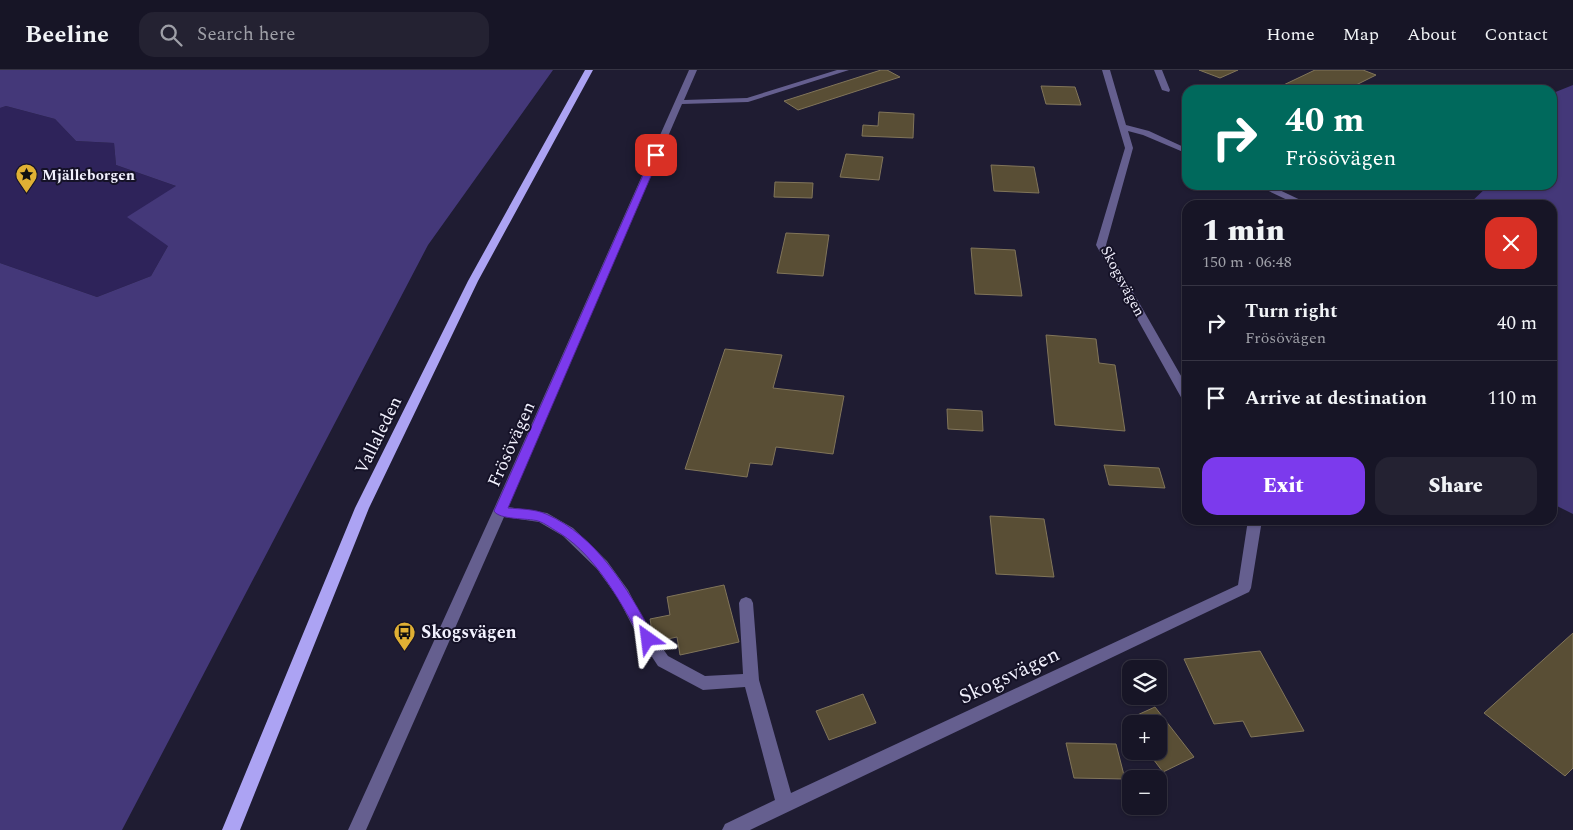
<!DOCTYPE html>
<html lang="en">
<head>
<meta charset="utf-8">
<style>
  :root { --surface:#171526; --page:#242232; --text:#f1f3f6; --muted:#9e9fa7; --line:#363443; --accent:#7c3aed }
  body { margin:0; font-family:Spectral,serif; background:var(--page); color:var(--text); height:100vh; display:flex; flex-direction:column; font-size:19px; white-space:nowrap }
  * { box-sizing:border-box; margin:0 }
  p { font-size:16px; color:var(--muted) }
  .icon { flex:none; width:28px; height:28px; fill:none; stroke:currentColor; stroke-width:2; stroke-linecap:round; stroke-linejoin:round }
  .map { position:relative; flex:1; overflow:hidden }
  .sheet { position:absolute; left:1182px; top:130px; width:375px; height:325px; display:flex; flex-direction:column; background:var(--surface); border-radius:15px; box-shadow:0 1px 4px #0004,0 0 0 1px var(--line) }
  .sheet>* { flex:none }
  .top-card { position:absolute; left:1182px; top:15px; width:375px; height:105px; border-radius:15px; box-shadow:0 1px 4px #0004,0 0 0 1px var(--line); background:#00695c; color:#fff; overflow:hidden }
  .tools { position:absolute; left:1122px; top:590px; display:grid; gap:10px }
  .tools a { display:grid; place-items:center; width:45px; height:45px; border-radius:10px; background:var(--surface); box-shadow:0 1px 4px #0004,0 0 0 1px var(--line); font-size:25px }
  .pin { position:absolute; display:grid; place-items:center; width:42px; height:42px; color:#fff; margin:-21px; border-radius:10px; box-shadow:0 2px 8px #0006 }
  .me { position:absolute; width:55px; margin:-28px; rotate:329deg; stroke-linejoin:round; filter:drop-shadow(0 0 4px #0008) }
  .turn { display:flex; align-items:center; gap:18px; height:105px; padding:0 20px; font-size:22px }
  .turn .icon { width:65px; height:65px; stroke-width:2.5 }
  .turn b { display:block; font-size:35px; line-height:42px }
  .round { display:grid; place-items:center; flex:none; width:52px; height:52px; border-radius:15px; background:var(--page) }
  .head { display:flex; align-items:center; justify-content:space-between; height:85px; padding:0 20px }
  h1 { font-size:30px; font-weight:800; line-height:38px }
  .cta { display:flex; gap:10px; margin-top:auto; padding:10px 20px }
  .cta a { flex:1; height:58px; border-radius:15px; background:var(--accent); color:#fff; font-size:20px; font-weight:800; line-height:58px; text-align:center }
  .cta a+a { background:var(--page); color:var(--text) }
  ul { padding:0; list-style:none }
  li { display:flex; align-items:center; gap:15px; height:75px; padding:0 20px; border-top:1px solid var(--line) }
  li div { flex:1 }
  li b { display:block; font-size:19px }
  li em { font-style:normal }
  header { display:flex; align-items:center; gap:30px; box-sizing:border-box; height:70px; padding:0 25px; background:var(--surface); border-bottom:1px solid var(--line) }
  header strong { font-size:24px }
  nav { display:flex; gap:28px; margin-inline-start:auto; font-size:18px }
  .search { width:350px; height:45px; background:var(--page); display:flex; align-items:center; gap:12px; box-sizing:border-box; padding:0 18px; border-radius:15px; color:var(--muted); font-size:19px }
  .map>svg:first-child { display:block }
  .green { fill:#2e235a }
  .forest { fill:#443879 }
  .building { fill:#594e35; stroke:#81755a }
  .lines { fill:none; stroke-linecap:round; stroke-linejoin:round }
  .minor { fill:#655f8f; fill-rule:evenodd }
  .major { fill:#aca3f3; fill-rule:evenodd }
  .route { fill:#7c3aed; stroke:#51269a }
  .labels { text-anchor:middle; stroke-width:4; stroke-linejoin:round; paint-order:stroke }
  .far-poi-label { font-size:15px; font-weight:bold; fill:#f2f1fe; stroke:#151227; text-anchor:start }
  .far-street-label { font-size:15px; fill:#f2f1fe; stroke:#151227 }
  .street-label { font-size:18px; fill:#f2f1fe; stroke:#151227 }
  .poi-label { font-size:18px; font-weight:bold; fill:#f2f1fe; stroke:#151227; text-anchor:start }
  .near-street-label { font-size:21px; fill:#f2f1fe; stroke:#151227 }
</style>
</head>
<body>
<header>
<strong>Beeline</strong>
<div class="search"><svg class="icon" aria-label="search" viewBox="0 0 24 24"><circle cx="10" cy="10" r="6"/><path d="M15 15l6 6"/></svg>Search here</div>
<nav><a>Home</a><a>Map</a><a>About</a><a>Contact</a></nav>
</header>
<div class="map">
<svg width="1573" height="760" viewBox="0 0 1573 760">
  <rect width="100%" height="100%" fill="#1f1c32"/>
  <path class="green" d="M6 36 55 49 76 71 114 73 116 95 176 116 168 176 151 206 97 227 0 193V38Z"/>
  <path class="forest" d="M0 0H553L428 175 122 760H0V193L97 227 151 206 168 176 127 147 176 116 116 95 114 73 76 71 55 49 6 36 0 38Z
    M1573 15V444L1553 434 1552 135H1468L1489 115H1552L1553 23Z"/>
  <path class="building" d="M881 0H887L900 7 798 40 784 31Z
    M1199 0H1238L1220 8Z
    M1315 0H1363L1376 5 1346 20H1273Z
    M1041 16 1075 17 1081 35 1046 34Z
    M879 42 914 44 913 68 862 66 863 55 878 56Z
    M846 84 883 87 879 110 840 107Z
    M991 95 1034 97 1039 123 994 121Z
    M775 112 813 113 812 128 774 127Z
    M786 163 829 165 823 206 777 203Z
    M971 178 1015 180 1022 226 975 224Z
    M1046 265 1096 269 1099 293 1115 295 1125 361 1055 355Z
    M725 279 782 285 773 318 844 326 833 384 776 377 772 395 750 393 747 407 685 399Z
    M947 339 982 341 983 361 948 359Z
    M1104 395 1159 398 1165 418 1109 415Z
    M990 446 1044 449 1054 507 996 504Z
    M724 515 739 572 680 585 677 567 654 572 650 549 670 545 667 527Z
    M1573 563V698L1565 706 1484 643Z
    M1260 581 1304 661 1251 667 1243 651 1214 654 1184 589Z
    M863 624 876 653 829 670 816 641Z
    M1155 637 1194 687 1163 702 1147 681H1159V654H1131V660L1124 651Z
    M1066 673 1116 674 1125 709 1074 708Z"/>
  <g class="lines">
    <path class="minor" d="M689 0H697L684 30 747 28 837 0H849L748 32 682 34 508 437 547 443 573 458 607 491 628 520 645 553 668 586 705 606 743 604 739 533 741 529 746 527 751 529 753 533 759 610 791 723 1238 515 1248 450H1262L1251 518 1249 522 750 760H722L725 754 775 730 745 617 703 620 658 596 635 561 618 528 597 499 563 466 539 452 504 447 366 760H348L493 441Z
      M1102 0H1110L1126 55 1149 61 1188 79V84L1143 65 1128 61 1133 78 1106 175 1188 318V333L1182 329 1096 175 1125 78Z
      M1154 0H1162L1170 20 1169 22 1162 20Z
      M1256 115H1269L1311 135H1298Z"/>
    <path class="major" d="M585 0H593L478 211 369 438 240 760H222L355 438 468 211Z"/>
  </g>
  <path class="route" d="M656 83 660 85 508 438C520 439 535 439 546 444 597 466 627 518 653 565L655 569 653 573H643C623 536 597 487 561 464 554 460 545 453 538 451 528 448 499 450 494 441L652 85Z"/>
  <defs>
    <symbol id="sight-pin" viewBox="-11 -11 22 30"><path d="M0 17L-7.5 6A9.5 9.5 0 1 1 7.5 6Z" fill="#e0b034" stroke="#151227"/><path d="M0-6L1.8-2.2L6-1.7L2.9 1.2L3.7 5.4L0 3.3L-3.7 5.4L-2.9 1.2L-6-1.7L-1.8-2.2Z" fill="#111"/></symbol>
    <symbol id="bus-pin" viewBox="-11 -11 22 30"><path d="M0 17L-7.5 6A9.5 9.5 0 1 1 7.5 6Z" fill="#e0b034" stroke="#151227"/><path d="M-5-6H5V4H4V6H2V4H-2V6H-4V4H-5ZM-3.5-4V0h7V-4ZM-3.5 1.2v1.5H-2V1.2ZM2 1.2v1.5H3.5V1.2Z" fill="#111"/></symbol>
  </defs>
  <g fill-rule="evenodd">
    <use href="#sight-pin" x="14" y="92" width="25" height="34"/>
    <use href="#bus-pin" x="392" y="550" width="25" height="34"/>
  </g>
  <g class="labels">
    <g class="far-poi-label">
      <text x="42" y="110">Mjälleborgen</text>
    </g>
    <g class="far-street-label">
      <text transform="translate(1123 211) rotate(62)" y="5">Skogsvägen</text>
    </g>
    <g class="street-label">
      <text transform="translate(378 365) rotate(-64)" y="6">Vallaleden</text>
      <text transform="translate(511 374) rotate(-66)" y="6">Frösövägen</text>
    </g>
    <g class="poi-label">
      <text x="421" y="568">Skogsvägen</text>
    </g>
    <g class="near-street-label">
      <text transform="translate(1009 605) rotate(-25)" y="7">Skogsvägen</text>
    </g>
  </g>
</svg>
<div class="tools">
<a><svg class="icon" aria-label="layers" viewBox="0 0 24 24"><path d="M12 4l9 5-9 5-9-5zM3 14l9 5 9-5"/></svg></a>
<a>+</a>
<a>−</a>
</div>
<div class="pin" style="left:656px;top:85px;background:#d93025"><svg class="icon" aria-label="arrive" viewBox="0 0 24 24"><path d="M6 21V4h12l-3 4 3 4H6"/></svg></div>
<svg class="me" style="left:648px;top:569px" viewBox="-20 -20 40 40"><path d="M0-17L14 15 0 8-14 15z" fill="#7c3aed" stroke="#fff" stroke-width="4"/></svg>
<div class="top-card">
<div class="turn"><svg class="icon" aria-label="right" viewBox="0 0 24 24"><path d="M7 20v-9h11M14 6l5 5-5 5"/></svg><div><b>40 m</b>Frösövägen</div></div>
</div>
<section class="sheet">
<div class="head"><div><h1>1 min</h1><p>150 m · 06:48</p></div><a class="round" style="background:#d93025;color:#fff"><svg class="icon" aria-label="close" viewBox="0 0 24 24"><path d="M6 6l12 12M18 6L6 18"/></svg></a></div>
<ul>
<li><svg class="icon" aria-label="right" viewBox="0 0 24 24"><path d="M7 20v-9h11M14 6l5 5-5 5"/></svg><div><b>Turn right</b><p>Frösövägen</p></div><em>40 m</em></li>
<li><svg class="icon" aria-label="arrive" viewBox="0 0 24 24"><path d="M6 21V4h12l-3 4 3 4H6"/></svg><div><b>Arrive at destination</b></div><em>110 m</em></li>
</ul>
<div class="cta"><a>Exit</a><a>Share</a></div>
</section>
</div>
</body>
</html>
